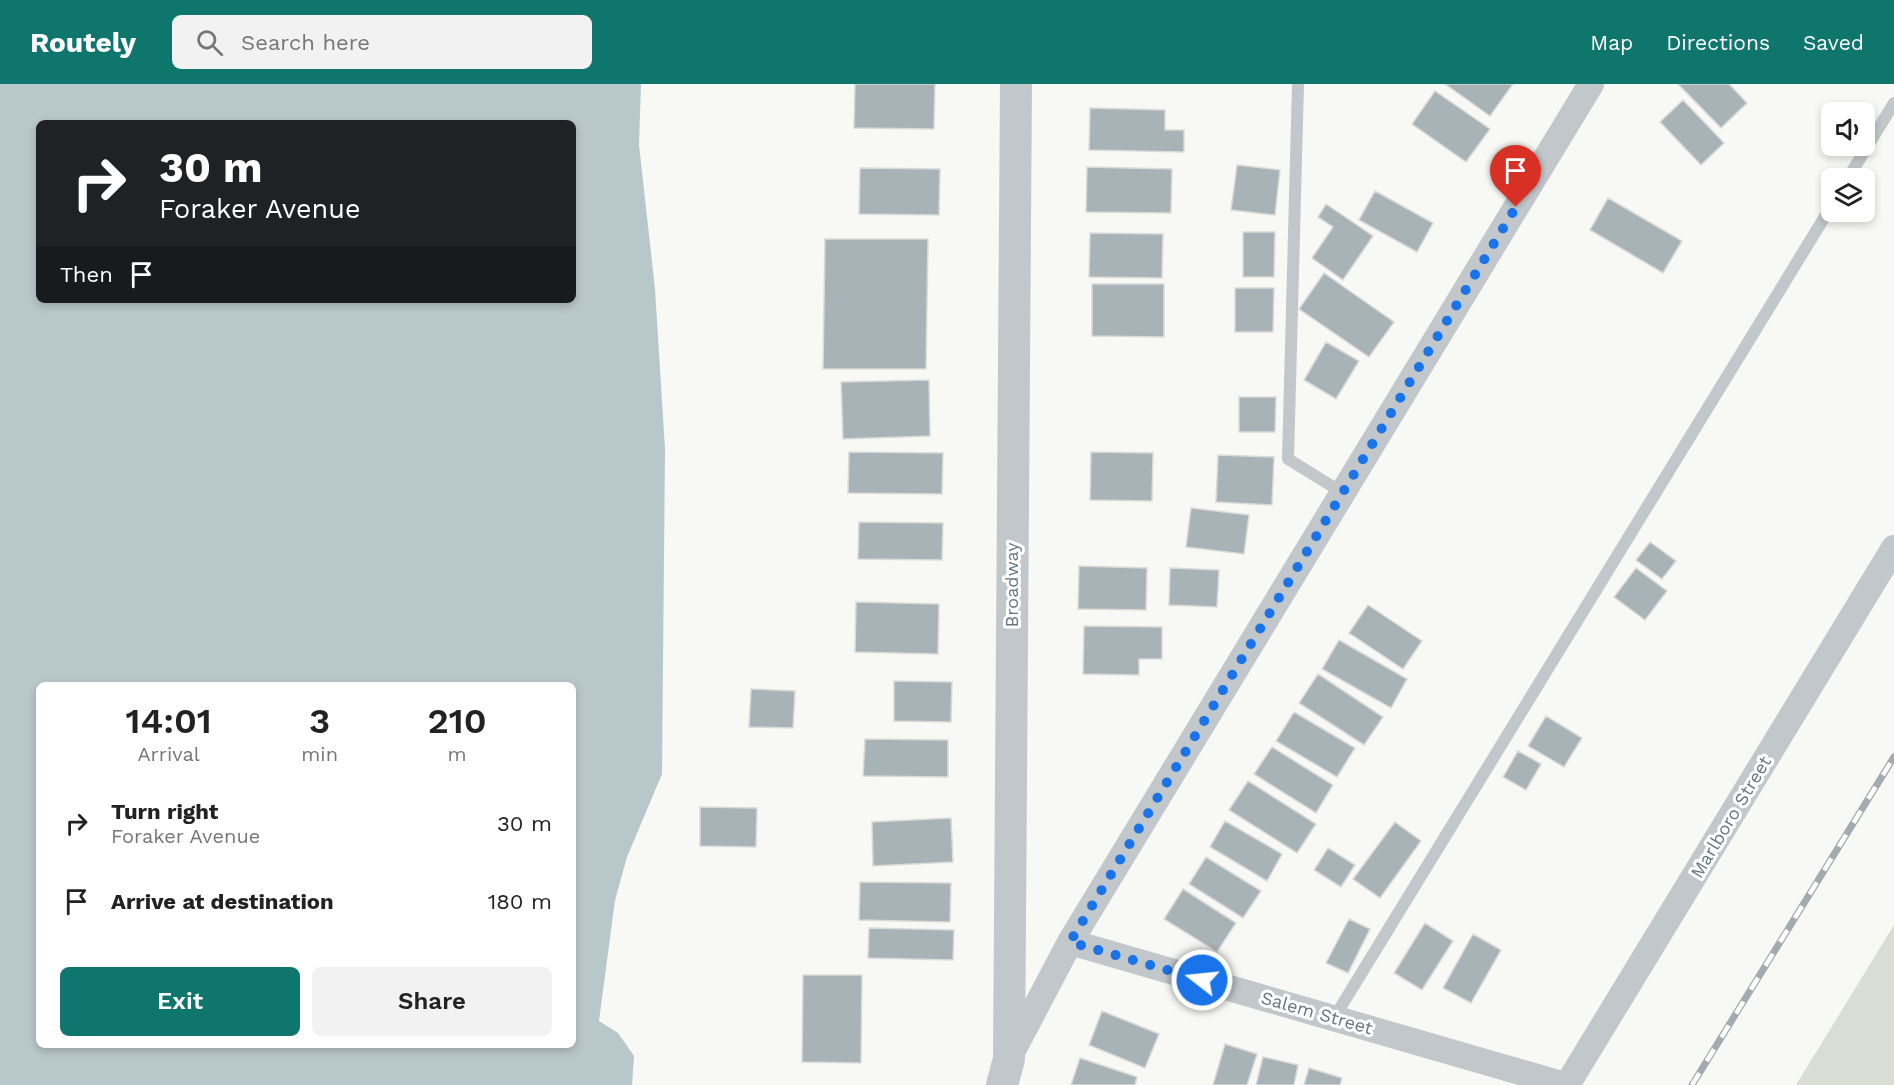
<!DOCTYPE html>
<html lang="en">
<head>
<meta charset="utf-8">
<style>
  :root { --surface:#fff; --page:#f2f2f2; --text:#222; --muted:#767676; --accent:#0f766e }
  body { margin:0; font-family:"Work Sans",sans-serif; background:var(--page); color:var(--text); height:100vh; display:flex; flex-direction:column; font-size:22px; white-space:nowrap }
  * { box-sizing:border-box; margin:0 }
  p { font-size:20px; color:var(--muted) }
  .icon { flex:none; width:33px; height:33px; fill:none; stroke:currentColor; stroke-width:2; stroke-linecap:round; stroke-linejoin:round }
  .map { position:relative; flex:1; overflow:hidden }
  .sheet { position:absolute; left:36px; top:598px; width:540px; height:366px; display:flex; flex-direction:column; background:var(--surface); border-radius:9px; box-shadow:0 3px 9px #0003 }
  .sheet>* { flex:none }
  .top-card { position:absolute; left:36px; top:36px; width:540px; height:183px; border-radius:9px; box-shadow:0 3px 9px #0003; background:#202124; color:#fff; overflow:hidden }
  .tools { position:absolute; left:1821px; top:18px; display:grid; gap:12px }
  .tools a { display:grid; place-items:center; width:54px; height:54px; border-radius:9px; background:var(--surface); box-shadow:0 3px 9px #0003; font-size:30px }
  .pin { position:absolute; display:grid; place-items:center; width:51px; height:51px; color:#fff; margin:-62px -26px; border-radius:50% 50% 50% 0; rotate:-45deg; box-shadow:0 0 6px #0007 }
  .pin .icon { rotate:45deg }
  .me { position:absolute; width:66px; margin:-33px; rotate:286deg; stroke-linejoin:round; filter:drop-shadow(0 0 4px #0008) }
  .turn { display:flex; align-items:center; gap:21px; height:126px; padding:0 24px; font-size:27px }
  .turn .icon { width:78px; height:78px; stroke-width:2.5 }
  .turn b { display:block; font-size:42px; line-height:51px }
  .then { display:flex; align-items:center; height:57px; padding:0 24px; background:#0003; gap:12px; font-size:22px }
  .eta { display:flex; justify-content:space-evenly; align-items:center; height:102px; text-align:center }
  .eta b { font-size:36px; font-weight:600; line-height:42px }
  .primary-button { display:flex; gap:12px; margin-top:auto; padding:12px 24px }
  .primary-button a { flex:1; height:69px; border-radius:9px; background:var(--accent); color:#fff; font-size:24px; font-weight:600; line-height:69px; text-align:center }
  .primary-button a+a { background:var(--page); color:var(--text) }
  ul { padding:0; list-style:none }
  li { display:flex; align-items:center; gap:18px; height:78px; padding:0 24px }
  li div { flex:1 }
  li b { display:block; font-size:22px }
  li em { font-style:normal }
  header { display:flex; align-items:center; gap:36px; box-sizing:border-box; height:84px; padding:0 30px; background:var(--accent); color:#fff }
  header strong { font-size:28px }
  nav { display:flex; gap:33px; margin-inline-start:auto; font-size:21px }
  .search { width:420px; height:54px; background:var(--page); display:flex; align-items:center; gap:15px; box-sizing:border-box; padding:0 21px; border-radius:9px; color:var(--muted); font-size:22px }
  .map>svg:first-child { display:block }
  .green { fill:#d9ded4 }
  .water { fill:#b8c7ca; fill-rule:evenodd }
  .building { fill:#a8b3b8; stroke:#dadad8; stroke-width:1.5 }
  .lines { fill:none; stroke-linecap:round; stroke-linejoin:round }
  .service { stroke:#c1c7ca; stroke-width:12 }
  .minor { stroke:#c1c7ca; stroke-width:26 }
  .tertiary { stroke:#c1c7ca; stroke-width:32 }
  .rail-casing { stroke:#a2abb0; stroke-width:7 }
  .rail { stroke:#fff; stroke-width:4.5; stroke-dasharray:14; stroke-linecap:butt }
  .route { stroke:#1a73e8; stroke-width:10; stroke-dasharray:0 18 }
  .labels { text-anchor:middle; stroke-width:6; stroke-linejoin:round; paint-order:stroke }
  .street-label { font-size:18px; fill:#627782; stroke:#fff }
</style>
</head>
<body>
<header>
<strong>Routely</strong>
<div class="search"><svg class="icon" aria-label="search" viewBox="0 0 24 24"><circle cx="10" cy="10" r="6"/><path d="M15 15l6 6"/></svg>Search here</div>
<nav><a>Map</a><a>Directions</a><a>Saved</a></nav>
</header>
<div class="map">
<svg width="1894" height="1001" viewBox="0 0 1894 1001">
  <rect width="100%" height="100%" fill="#f8f8f5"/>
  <path class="green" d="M1894 841V1001H1796Z"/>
  <path class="water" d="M0 0H641L639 61 655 205 665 365 662 690 627 773 615 816 599 937 618 949 634 972 632 1001H0ZM39 39H573V216H39ZM39 602H573V962H39Z"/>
  <path class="building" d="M855 0H935L934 45 854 44Z
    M1445 0H1513L1490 32Z
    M1678 0H1729L1747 19 1721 44Z
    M1435 7 1490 45 1466 78 1412 40Z
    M1683 16 1724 59 1701 81 1660 38Z
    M1090 24 1165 26V46H1184V68L1089 66Z
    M1237 81 1280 86 1275 131 1231 126Z
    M1087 83 1172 85 1171 129 1086 128Z
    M860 84 940 85 939 131 859 130Z
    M1375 107 1433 139 1417 168 1359 136Z
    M1608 114 1682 157 1663 189 1590 146Z
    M1326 120 1373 152 1343 196 1312 174 1333 143 1318 133Z
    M1243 148H1275L1274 193H1243Z
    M1090 149 1163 150 1162 194 1089 193Z
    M825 155H928L926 285H823Z
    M1324 189 1394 238 1369 273 1299 225Z
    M1092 200H1164V253L1092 252Z
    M1235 204H1274L1273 248H1235Z
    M1326 258 1359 277 1336 315 1304 296Z
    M929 296 930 352 843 355 841 298Z
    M1239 313H1276L1275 348H1239Z
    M849 368 943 369 942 410 848 409Z
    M1091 368 1153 369 1152 417 1090 416Z
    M1218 371 1274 373 1272 421 1216 418Z
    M1191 424 1249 431 1244 470 1186 463Z
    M859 438 943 439 942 476 858 475Z
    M1650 458 1676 477 1662 495 1636 476Z
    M1079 482 1147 484 1146 526 1078 525Z
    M1170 484 1219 486 1217 523 1169 521Z
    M1636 484 1667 507 1645 536 1614 513Z
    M856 518 939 520 938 570 855 568Z
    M1368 521 1422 557 1403 585 1349 549Z
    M1084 542 1162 543V575H1139V591L1083 590Z
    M1339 556 1407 595 1391 624 1322 585Z
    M1318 590 1383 633 1364 661 1299 619Z
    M894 597 952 598 951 638 894 637Z
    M751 605 795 607 793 644 749 643Z
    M1294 628 1355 664 1337 693 1276 657Z
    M1546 632 1582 654 1564 683 1528 662Z
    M865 655 948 656V693L863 692Z
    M1272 663 1333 701 1316 729 1254 690Z
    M1518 667 1541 680 1526 706 1503 693Z
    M1248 697 1316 740 1297 769 1229 726Z
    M700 723 757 724 756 763 700 762Z
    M951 734 953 778 873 782 872 738Z
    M1225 737 1282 770 1267 797 1210 763Z
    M1395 738 1421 757 1380 814 1353 795Z
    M1328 764 1355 781 1341 803 1314 786Z
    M1206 773 1261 807 1243 834 1189 800Z
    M860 798 951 799 950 838 859 836Z
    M1183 805 1236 839 1217 868 1164 835Z
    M1349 835 1370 845 1348 889 1326 879Z
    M1425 839 1453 857 1422 906 1394 889Z
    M869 844 954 846 953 876 868 874Z
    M1473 850 1501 866 1471 919 1443 904Z
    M803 891H862L861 979 802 978Z
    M1102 927 1159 950 1145 984 1089 961Z
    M1225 960 1257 970 1247 1001H1213Z
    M1263 973 1298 981 1294 1001H1256Z
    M1080 974 1137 993 1135 1001H1071Z
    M1309 984 1342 994 1340 1001H1304Z"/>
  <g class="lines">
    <path class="service" d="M1298 0 1288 375 1343 409
      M1848 94 1894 19
      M1334 934 1832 121"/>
    <path class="minor" d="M1070 858 1565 1001
      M1009 974 1070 858 1591 0
      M1567 1001 1894 464"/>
    <path class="tertiary" d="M1002 1001 1009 975 1016 0"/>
    <defs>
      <path id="rail" d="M1692 1001 1894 673"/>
    </defs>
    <use href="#rail" class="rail-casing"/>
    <use href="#rail" class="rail"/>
  </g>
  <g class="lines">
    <path class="route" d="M1202 896 1070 858 1516 123"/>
  </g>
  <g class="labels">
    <g class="street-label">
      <text transform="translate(1012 501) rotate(-90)" y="6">Broadway</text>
      <text transform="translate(1731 733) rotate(-59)" y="6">Marlboro Street</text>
      <text transform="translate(1317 929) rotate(16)" y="6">Salem Street</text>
    </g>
  </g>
</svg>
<div class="tools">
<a><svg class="icon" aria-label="sound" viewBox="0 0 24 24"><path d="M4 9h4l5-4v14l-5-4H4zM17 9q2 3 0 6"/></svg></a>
<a><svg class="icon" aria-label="layers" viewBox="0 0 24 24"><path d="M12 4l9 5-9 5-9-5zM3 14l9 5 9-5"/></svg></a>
</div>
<div class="pin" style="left:1516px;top:123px;background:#d93025"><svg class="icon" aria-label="arrive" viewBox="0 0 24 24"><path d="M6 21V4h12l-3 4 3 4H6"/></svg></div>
<svg class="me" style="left:1202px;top:896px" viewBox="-20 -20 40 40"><circle r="17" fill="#1a73e8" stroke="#fff" stroke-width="3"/><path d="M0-11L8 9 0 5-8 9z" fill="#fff"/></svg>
<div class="top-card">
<div class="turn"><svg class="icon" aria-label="right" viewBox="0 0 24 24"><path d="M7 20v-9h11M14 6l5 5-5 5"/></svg><div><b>30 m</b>Foraker Avenue</div></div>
<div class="then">Then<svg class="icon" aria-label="arrive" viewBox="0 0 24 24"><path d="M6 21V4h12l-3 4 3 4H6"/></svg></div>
</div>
<section class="sheet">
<div class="eta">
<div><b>14:01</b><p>Arrival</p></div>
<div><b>3</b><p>min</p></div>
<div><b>210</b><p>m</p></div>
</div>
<ul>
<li><svg class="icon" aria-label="right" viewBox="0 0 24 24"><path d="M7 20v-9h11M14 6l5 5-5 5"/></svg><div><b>Turn right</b><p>Foraker Avenue</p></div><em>30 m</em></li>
<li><svg class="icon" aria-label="arrive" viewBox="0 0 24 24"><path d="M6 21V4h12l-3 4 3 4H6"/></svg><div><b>Arrive at destination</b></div><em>180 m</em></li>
</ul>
<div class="primary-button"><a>Exit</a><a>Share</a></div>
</section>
</div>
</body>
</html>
